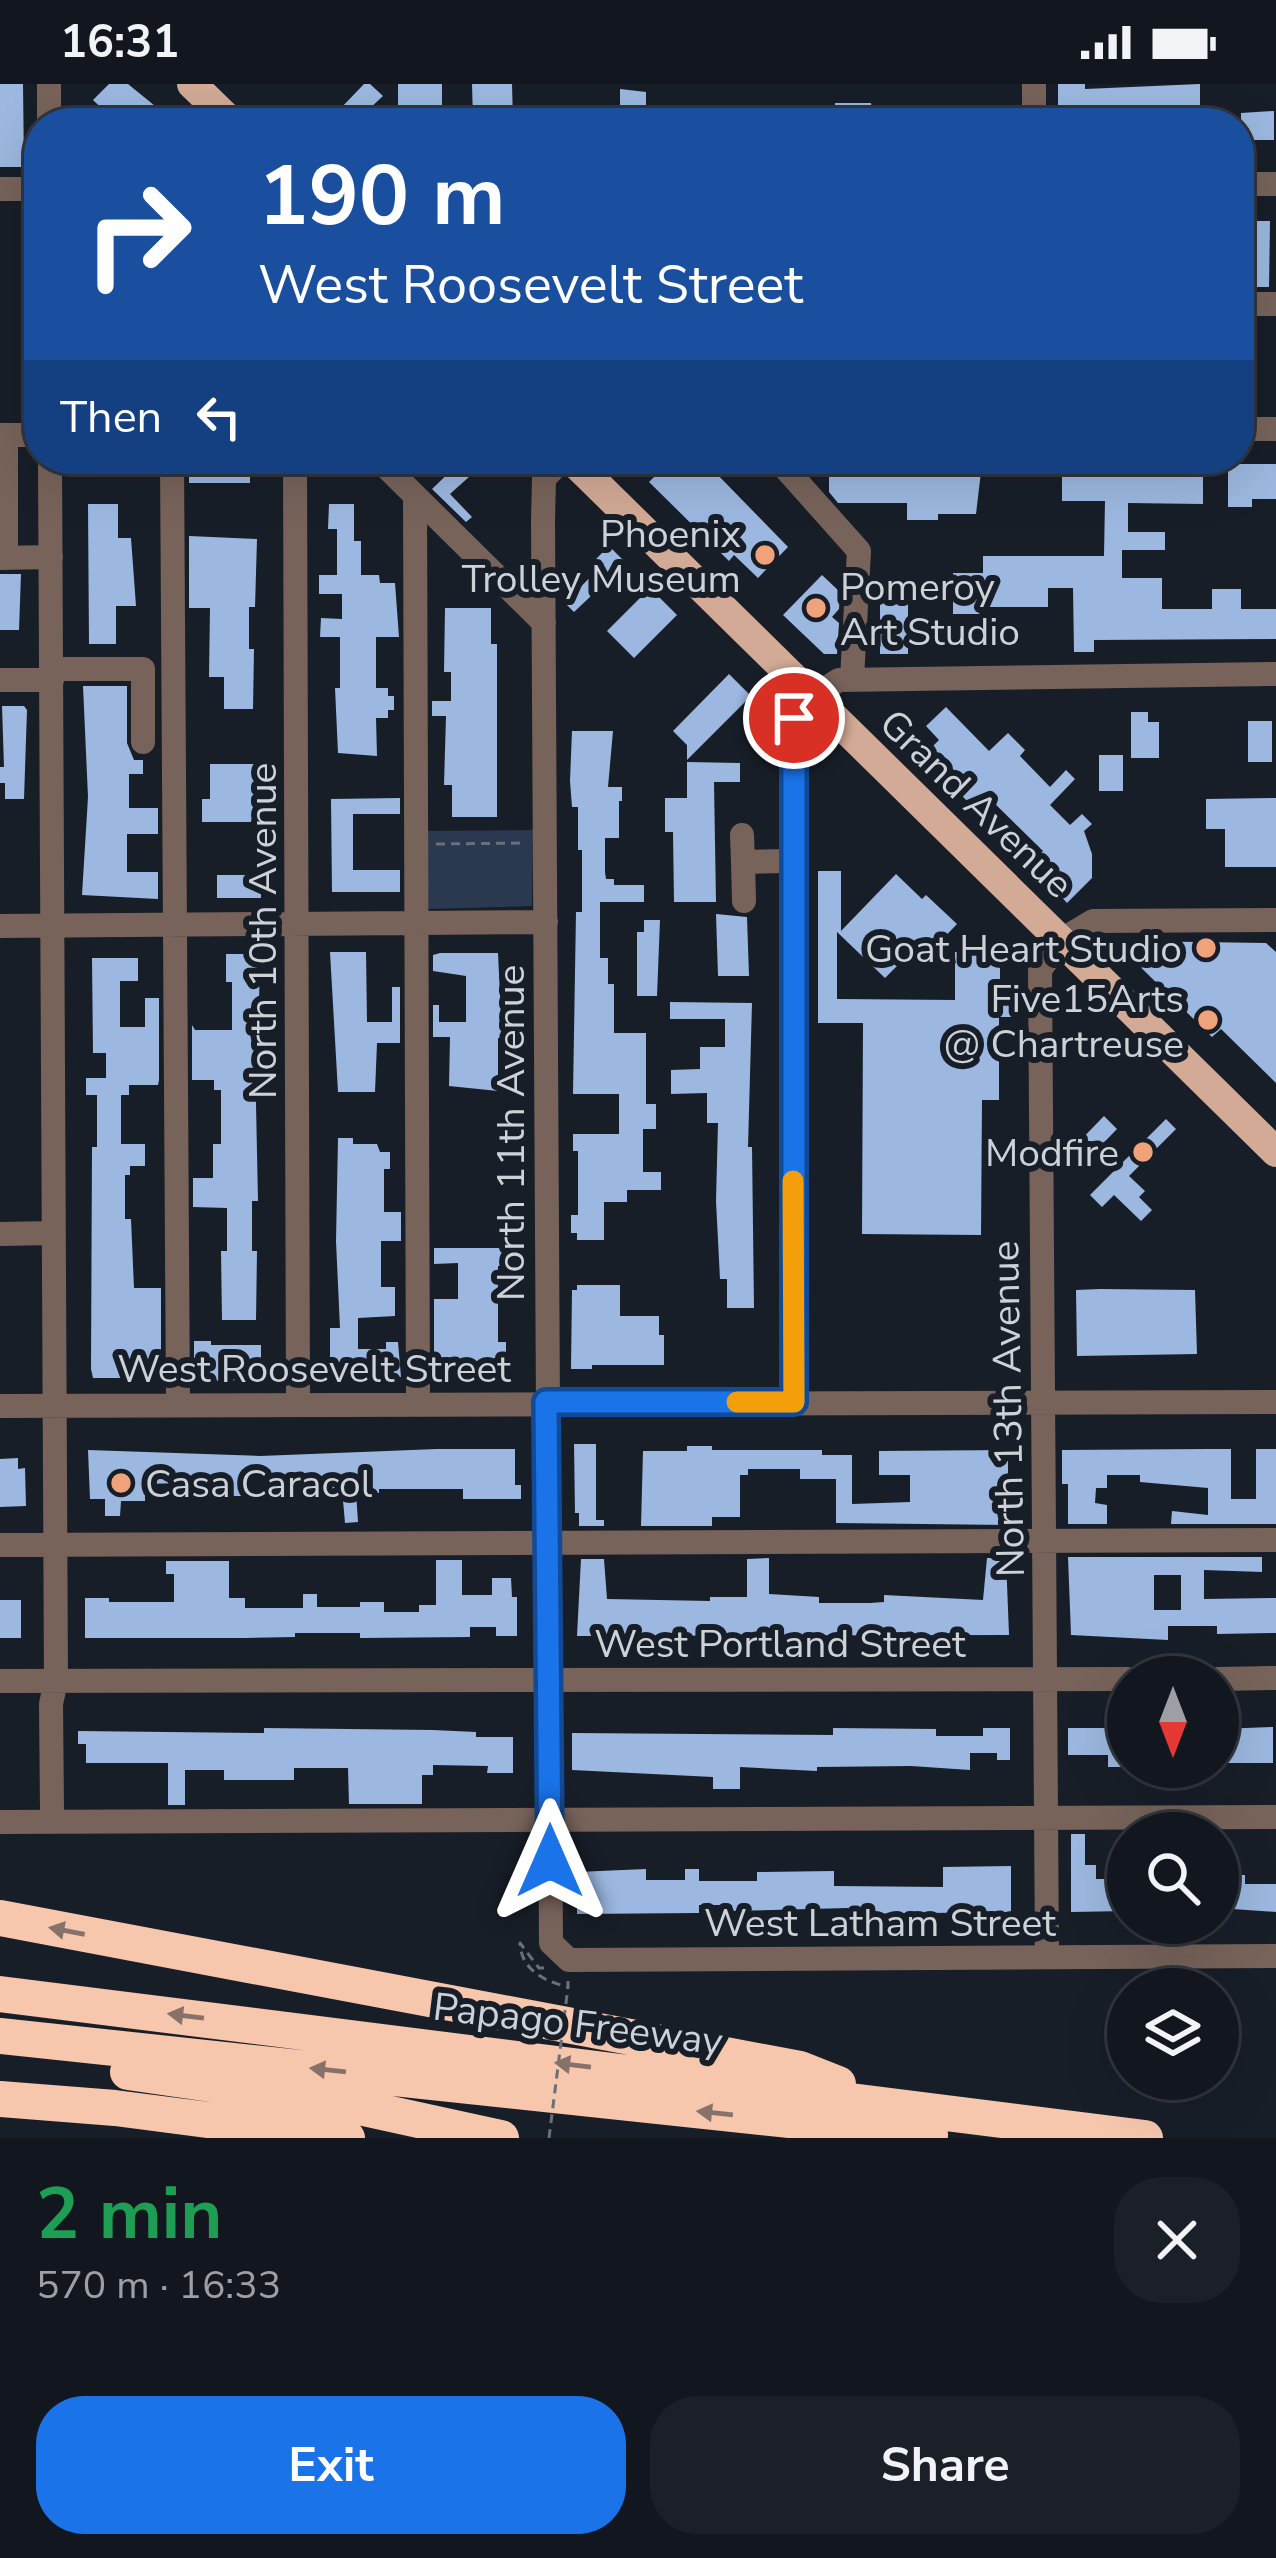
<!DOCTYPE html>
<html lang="en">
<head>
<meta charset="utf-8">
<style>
  :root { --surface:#12161e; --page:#1b1f27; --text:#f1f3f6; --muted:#9c9fa4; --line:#31353c; --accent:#1a73e8 }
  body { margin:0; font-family:"Nunito Sans",sans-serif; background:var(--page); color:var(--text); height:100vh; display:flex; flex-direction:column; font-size:45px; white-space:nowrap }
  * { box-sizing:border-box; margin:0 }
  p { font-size:39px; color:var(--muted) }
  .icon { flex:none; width:66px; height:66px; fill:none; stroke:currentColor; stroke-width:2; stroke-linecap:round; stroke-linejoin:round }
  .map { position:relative; height:2054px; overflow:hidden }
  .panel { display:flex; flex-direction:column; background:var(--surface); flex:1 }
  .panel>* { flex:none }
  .top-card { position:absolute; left:24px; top:24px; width:1230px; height:366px; border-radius:48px; box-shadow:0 12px 48px #0002,0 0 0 3px var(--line); background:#1a4fa0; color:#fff; overflow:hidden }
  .needle { width:78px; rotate:180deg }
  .fabs { position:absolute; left:1107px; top:1572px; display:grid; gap:24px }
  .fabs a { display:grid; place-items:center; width:132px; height:132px; border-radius:50%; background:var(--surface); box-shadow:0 12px 48px #0002,0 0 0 3px var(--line); font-size:60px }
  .pin { position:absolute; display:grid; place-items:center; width:102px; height:102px; color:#fff; margin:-51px; border:6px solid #fff; border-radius:50%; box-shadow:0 3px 12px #0007 }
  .me { position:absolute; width:132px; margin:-66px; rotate:0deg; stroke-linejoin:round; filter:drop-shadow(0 0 9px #0008) }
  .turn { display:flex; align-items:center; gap:42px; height:252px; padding:0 36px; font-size:54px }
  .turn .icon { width:156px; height:156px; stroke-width:2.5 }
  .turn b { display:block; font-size:84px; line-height:102px }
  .then { display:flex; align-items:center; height:114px; padding:0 36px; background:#0003; gap:24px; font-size:45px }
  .round { display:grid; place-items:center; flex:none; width:126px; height:126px; border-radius:48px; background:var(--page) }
  .summary { display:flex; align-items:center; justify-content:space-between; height:204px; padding:0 36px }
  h1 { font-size:72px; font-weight:700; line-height:90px; color:#1e9e55 }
  .cta { display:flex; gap:24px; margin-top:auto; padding:24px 36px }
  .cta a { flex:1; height:138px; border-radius:48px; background:var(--accent); color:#fff; font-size:48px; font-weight:700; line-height:138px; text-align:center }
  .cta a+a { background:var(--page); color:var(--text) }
  .status { display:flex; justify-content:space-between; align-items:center; height:84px; padding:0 60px; background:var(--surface); direction:ltr }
  .status svg { height:33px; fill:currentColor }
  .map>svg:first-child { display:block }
  .green { fill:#2a394f }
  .building { fill:#9cb8e0; fill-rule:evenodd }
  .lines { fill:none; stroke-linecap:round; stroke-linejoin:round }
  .path { stroke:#6a7079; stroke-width:3; stroke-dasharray:9 6; stroke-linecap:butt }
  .minor { stroke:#77635a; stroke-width:24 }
  .major { stroke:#d2aa96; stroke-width:30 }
  .highway { stroke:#f6c6ad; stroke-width:36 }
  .path-bridge { stroke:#6a7079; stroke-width:3; stroke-dasharray:9 6; stroke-linecap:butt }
  .oneway { fill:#87726a }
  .route-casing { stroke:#114b97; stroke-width:30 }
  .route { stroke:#1a73e8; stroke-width:21 }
  .slow { stroke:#f59e0b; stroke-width:21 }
  .poi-dot { fill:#f0a27a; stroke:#181e28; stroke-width:4.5 }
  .labels { text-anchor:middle; stroke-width:12; stroke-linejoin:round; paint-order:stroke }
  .poi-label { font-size:39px; fill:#cdd2d9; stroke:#181e28; text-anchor:end }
  .street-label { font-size:39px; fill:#cdd2d9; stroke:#181e28 }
</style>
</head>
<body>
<div class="status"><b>16:31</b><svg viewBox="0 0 49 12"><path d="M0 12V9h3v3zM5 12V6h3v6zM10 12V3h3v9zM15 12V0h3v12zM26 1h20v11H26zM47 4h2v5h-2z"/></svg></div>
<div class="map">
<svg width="1276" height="2054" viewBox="0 0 1276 2054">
  <rect width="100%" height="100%" fill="#181e28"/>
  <path class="green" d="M533 746 532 822 427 825V747Z"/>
  <path class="building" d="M0 0H23L24 83H0Z
    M109 0H128L176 39H117L93 16Z
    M364 0H370L383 12 354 39 340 25Z
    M398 0H442V39H398Z
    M472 0H512L513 38 473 35Z
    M1058 0H1085V5L1200 0V39H1138L1137 25H1087V39H1058Z
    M620 5 646 8V26L698 27V39H620Z
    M835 19H871L872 25H892V39H789V23H835Z
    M1274 27V56H1241V29Z
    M1250 137H1270L1269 203H1239V193H1250Z
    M672 375H682L689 382 695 375H724L713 386 788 463 758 494 734 471 729 477 649 398Z
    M207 378H250V399H189V381Z
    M458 380 470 392 450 410 472 433 466 438 432 405Z
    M1228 380H1276V415H1252V423H1228Z
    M829 381H889V388H981L976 430H938V436H907V419H838L829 408Z
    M1165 381 1203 383V420L1128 419V448H1165V466H1122V494H1162V525H1212V505H1241V525H1276V555L1094 556V568H1074L1073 504H1048V523H981V530H953V489H983V472H1104L1105 417H1062V383Z
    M88 420H118V454H131L136 522H116V560H89Z
    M329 420H354V457H361V491H379L380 499H395L399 553H376V604H388V612H394V626H388V634H376L377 672 338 669 335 604H340V553H320L321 534 342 535V510H319V491H337V445H328Z
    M189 452 257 455 255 523H249V565H254L253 625H224V593H209L210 524H189Z
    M609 462 626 479 574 528 565 519 604 479H592Z
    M0 490H21L19 546H0Z
    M822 491 840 508 839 525 832 533 839 539 837 570H824L783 531Z
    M650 504 677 531 634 574 607 547Z
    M880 510H908V570H880Z
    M445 524H491V560H497V733H452V701H444L446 632H432V617H451V588H444Z
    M729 590 751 612 687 676V661L673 647Z
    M83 602H127V659L134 676H143V690H129V724H158V750H127V788H158V815L82 811 88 713Z
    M2 622H24L27 626 24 715H5V699H0V683H4Z
    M946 623 989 667 1008 649 1025 666 1020 672 1050 703 1066 686 1075 695 1050 721 1070 741 1082 730 1092 740 1084 747 1092 770V794L1067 819 1044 794 1053 786 1039 771 1043 767 984 709 971 721 923 672 939 656 926 642Z
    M1131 628H1148V638H1159V674H1131Z
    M1248 637H1272V678H1248Z
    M572 647H613L608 703H622V717H619V754H605V788L606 795H614V801H644V818H600V874H608V900H614V949H646V1020H656V1045H643V1088H661V1106H627V1118H604V1156H577V1149H571V1131H578V1067H573V1050H619V1010H573L576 828H582V766H578V723H572L570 697Z
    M1099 671H1123V707H1099Z
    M687 678 740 679V698H714L716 818H674L673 748H665V714H687Z
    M210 680H257L260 738H202V715H210Z
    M400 714V730H353V786H400V808H332L331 715Z
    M1276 714V783H1225V745H1206V715Z
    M818 787H841V847L896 790 922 815 926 811 957 840 933 865 923 856 885 894 837 848V915L955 916V868L1000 869V912H1016V933H999V1016H982L981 1151 862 1150 863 939H818Z
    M217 791H261V814H217Z
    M716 830 747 833 749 892H718Z
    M644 836H660L657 912H637V848H644Z
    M1129 857 1266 859 1276 868V999L1221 945 1212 953 1123 866Z
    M330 868H366L367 938H392V903H400V959H377L375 1008H338Z
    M440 869H498L502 954H498V1007L449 1002 450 953H433V921H439V938H466V892L433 887V871Z
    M226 870H260L258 972H255L258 1117H252V1167H257L256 1236H222L221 1167H227V1124L193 1123V1094H213V1060H221V1006H214V996H192V941L195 946H232V898H226Z
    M92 874H138V897H120V943H145V914H159V996L158 1001H129V1011H121V1060H145V1082H130V1091H125V1135H131L134 1204H161V1289H128V1294H93L91 1285 92 1063H97V1011H86V994H106V969H93Z
    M670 918 752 919 748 1063H752L754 1224H727V1195H720L716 1117 718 1039H707V1009L671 1010V986L700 985V963H725V935H670Z
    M1104 1032 1117 1045 1085 1078 1072 1065Z
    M1166 1035 1176 1045 1129 1092 1145 1107 1139 1113 1152 1126 1141 1137 1114 1111 1102 1123 1090 1111Z
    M338 1054H353V1060H377L380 1068H390V1085H384V1128H401V1157H381V1203H395V1232L358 1234V1265H386V1258H398L401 1293H386V1279H330V1244H340L336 1157Z
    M434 1164H503V1182H498V1258H506V1285H460V1293H434V1215H458V1179L434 1180Z
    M577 1201H620V1232H659V1251H664V1281H592V1285H571L572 1206H577Z
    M1100 1205 1195 1206 1197 1270 1077 1272 1076 1206Z
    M194 1257H211V1261H261V1296L194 1297Z
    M574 1360H596V1436H604V1442H579V1429H575Z
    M687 1362H712V1366H822V1371H852V1420L910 1418V1391H879V1367L1008 1366V1441L836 1439V1395H800V1385H748V1391H740V1433H712V1442H641L643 1367H687Z
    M437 1365H515V1401H521V1415H463V1405H379V1409H356L358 1438 345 1439 342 1405 272 1406V1395H248V1412H218V1398L145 1400V1417H121L120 1432H105V1415H90L88 1366 260 1372Z
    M1208 1365H1231V1415H1256V1365H1276V1440H1171L1172 1427 1208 1431V1404L1140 1398V1391H1107V1404H1096L1095 1419 1107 1421V1440H1068V1400H1062V1366Z
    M18 1374V1385L25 1384 26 1422 0 1423V1375Z
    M1068 1473H1262V1488L1204 1486V1515L1276 1514V1549L1217 1550V1542H1168V1556L1071 1551ZM1154 1491H1181V1526H1154Z
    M769 1474V1510L819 1513V1519H870L884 1518V1511L983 1516 987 1474H1006L1009 1551 577 1552 581 1475H604L607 1515 710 1517V1513H747V1475Z
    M436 1476H462V1511H492V1494H511L512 1513H517V1552H496V1543H470V1553L360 1554V1549H295V1553L245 1554H85V1514H109V1518H174V1490H166V1477H229V1514H245V1524H303V1510H317V1523H360V1518H384V1528H419V1521H436Z
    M0 1516H21V1554H0Z
    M1273 1643V1679H1218V1645Z
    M264 1644 433 1646 476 1648V1653H513V1689H487L488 1682 433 1681V1691H422V1720H349L348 1684H294V1696H224V1686H185V1721H168V1679H86V1660H78V1647L264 1649Z
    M833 1644 936 1645V1652H983V1644H1010V1676H997V1669H970V1686L911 1682 817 1683V1687L740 1683V1705H713V1693L572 1686V1649L833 1651Z
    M1068 1644H1128V1683H1108V1671H1068Z
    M1071 1750H1085V1781H1096V1795H1128V1827L1071 1828Z
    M1011 1782V1828L848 1830V1824L732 1827V1821H699V1829L577 1830V1788L646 1785V1796H685V1785H699V1797H757V1788L834 1787V1802L943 1803V1783Z
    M1218 1791H1245V1800H1276V1828L1218 1824Z"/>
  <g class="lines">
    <path class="path" d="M436 760 523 759
      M544 1884H539L520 1859C521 1885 543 1897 568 1903V1897"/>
    <path class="minor" d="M49 0V39
      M1034 0V39
      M1239 100H1276
      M0 105H39
      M1239 220H1276
      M1239 345H1276
      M0 351H39
      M50 375 56 1597 51 1620 52 1725
      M172 375 178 1321
      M295 375 298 1319
      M378 375 544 539
      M562 375 544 395 543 436 551 1859 569 1876 1276 1872
      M777 375 859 467 852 595
      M415 413 418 1319
      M0 460H6V351
      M0 474 51 473
      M52 585H143V658
      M0 596H52
      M742 751 743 778 792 777
      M743 778 744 817
      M0 842 546 838
      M0 1150 53 1149
      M794 1318V635L813 612 839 596 1276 590
      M0 1322 1276 1318
      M0 1461 1276 1456
      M1218 1595 1276 1594
      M0 1597 1128 1595
      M0 1738 1276 1733
      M1047 1872 1040 886 1061 856 1093 837 1276 836"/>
    <path class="major" d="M192 0 232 39
      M571 375 1276 1068"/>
    <path class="highway" d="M0 1834 800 1985 838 2000
      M0 1910 1145 2054
      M0 1952 930 2051
      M128 1988 336 2018 501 2054
      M0 2015 115 2024 347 2054"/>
    <path class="path-bridge" d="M549 2054 568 1903"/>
  </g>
  <defs><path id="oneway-solid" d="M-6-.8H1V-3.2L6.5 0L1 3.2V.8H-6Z" transform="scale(3)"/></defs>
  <g class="oneway">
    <use href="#oneway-solid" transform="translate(67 1847) rotate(-169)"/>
    <use href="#oneway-solid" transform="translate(186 1932) rotate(-173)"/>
    <use href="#oneway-solid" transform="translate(573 1981) rotate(-173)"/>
    <use href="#oneway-solid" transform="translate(328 1986) rotate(-174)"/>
    <use href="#oneway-solid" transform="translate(715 2029) rotate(-174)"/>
  </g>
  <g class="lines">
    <defs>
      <path id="route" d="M550 1777 546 1318H794V634"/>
    </defs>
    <use href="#route" class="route-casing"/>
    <use href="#route" class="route"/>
    <path class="slow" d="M737 1318H794L793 1097"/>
  </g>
  <g class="poi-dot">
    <circle cx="765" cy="471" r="12"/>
    <circle cx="816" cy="524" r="12"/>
    <circle cx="1206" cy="864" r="12"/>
    <circle cx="1208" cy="936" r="12"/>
    <circle cx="1143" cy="1068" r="12"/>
    <circle cx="121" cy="1399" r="12"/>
  </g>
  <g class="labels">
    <g class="poi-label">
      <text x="741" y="463">Phoenix<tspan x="741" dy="45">Trolley Museum</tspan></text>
      <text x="840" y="516" text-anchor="start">Pomeroy<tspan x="840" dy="45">Art Studio</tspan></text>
      <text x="1182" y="878">Goat Heart Studio</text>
      <text x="1184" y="928">Five15Arts<tspan x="1184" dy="45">@ Chartreuse</tspan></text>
      <text x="1119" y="1082">Modfire</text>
      <text x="145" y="1413" text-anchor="start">Casa Caracol</text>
    </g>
    <g class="street-label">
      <text transform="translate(977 719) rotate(44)" y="14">Grand Avenue</text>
      <text transform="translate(262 847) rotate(-90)" y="14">North 10th Avenue</text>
      <text transform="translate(510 1049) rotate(-90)" y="14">North 11th Avenue</text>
      <text x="314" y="1298">West Roosevelt Street</text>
      <text transform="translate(1007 1325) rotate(-91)" y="14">North 13th Avenue</text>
      <text x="780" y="1573">West Portland Street</text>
      <text x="880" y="1852">West Latham Street</text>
      <text transform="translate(578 1939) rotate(7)" y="14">Papago Freeway</text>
    </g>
  </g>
</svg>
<div class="fabs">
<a><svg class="needle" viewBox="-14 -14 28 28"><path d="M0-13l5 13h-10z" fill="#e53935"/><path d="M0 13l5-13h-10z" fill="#9c9fa4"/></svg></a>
<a><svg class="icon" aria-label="search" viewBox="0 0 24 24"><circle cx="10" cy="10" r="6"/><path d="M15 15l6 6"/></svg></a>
<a><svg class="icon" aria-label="layers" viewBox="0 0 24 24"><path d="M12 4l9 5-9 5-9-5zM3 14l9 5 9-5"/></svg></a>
</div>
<div class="pin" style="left:794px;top:634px;background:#d93025"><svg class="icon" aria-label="arrive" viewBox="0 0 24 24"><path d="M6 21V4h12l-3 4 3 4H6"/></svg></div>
<svg class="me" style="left:550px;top:1777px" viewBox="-20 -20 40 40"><path d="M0-17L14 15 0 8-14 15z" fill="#1a73e8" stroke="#fff" stroke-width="4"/></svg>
<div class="top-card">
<div class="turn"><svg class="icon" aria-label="right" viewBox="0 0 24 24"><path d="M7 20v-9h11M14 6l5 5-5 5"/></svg><div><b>190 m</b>West Roosevelt Street</div></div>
<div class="then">Then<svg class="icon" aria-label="left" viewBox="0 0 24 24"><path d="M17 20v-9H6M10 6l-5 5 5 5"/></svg></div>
</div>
</div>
<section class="panel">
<div class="summary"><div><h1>2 min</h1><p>570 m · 16:33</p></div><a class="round"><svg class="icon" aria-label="close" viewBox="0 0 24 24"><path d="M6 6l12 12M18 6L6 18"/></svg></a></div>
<div class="cta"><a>Exit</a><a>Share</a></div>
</section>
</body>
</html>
